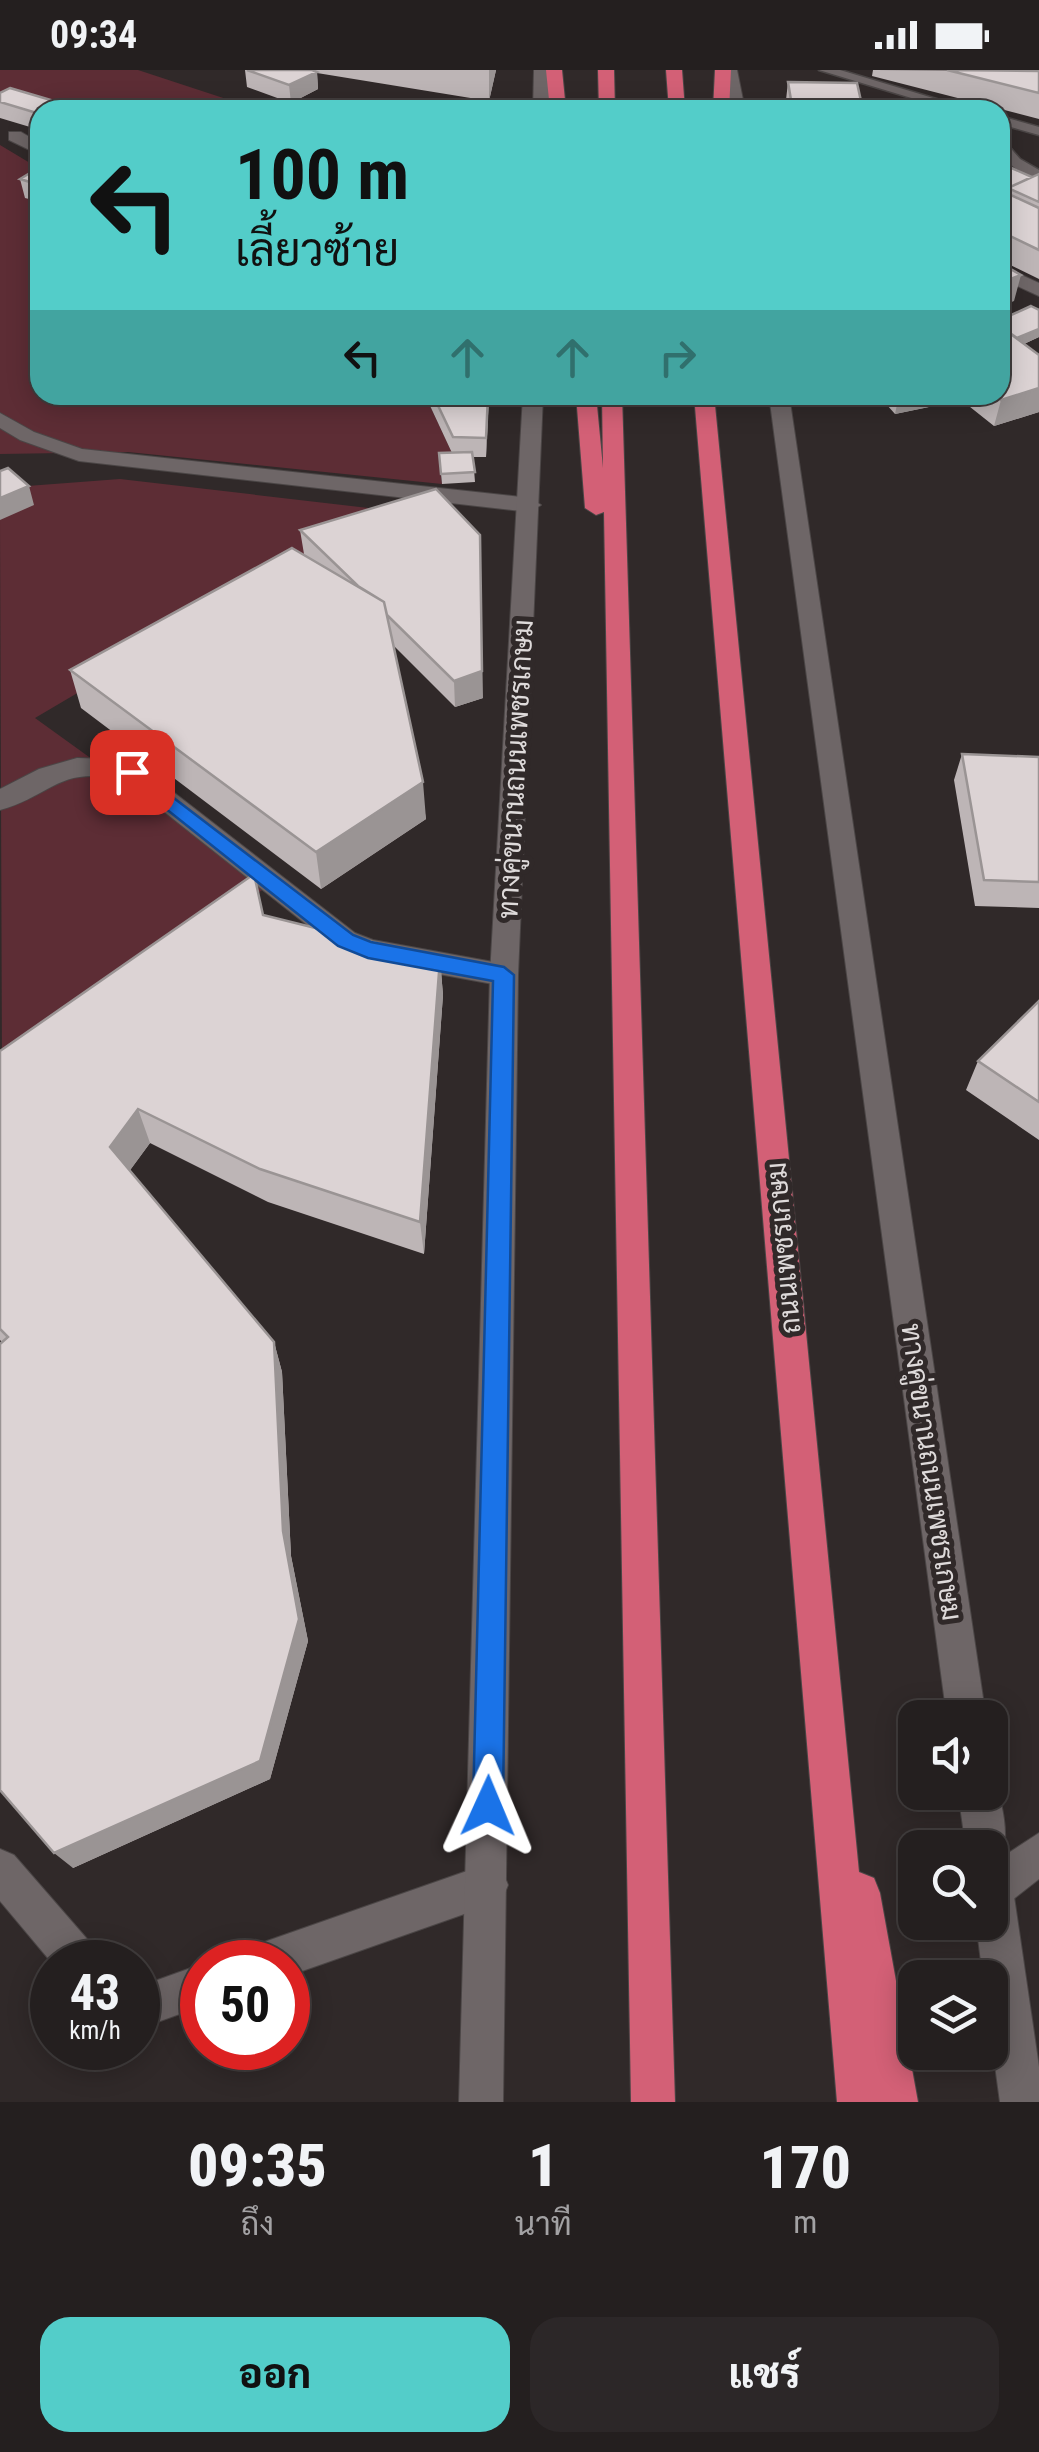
<!DOCTYPE html>
<html lang="th">
<head>
<meta charset="utf-8">
<style>
  :root { --surface:#241f1f; --page:#2c2728; --text:#f1f3f6; --muted:#a3a2a4; --line:#413d3d; --accent:#53cdc9 }
  body { margin:0; font-family:"Roboto Condensed",Sarabun,sans-serif; background:var(--page); color:var(--text); height:100vh; display:flex; flex-direction:column; font-size:38px; white-space:nowrap }
  * { box-sizing:border-box; margin:0 }
  p { font-size:32px; color:var(--muted) }
  .icon { flex:none; width:55px; height:55px; fill:none; stroke:currentColor; stroke-width:2; stroke-linecap:round; stroke-linejoin:round }
  .map { position:relative; height:2032px; overflow:hidden }
  .sheet { display:flex; flex-direction:column; background:var(--surface); flex:1 }
  .sheet>* { flex:none }
  .top-card { position:absolute; left:30px; top:30px; width:980px; height:305px; border-radius:30px; box-shadow:0 5px 25px #0003,0 0 0 2px var(--line); background:#53cdc9; color:#111; overflow:hidden }
  .tools { position:absolute; left:898px; top:1630px; display:grid; gap:20px }
  .tools a { display:grid; place-items:center; width:110px; height:110px; border-radius:20px; background:var(--surface); box-shadow:0 5px 25px #0003,0 0 0 2px var(--line); font-size:50px }
  .speed { position:absolute; left:30px; top:1870px; display:flex; gap:20px; font-size:50px; font-weight:700; text-align:center }
  .speed>* { display:grid; place-content:center; width:130px; height:130px; border-radius:50%; background:var(--surface); box-shadow:0 5px 25px #0003,0 0 0 2px var(--line); line-height:1 }
  .speed small { font-size:25px; font-weight:400 }
  .speed .limit { border:15px solid #d22; background:#fff; color:#111 }
  .pin { position:absolute; display:grid; place-items:center; width:85px; height:85px; color:#fff; margin:-42px; border-radius:20px; box-shadow:0 5px 15px #0006 }
  .me { position:absolute; width:110px; margin:-55px; rotate:1deg; stroke-linejoin:round; filter:drop-shadow(0 0 8px #0008) }
  .turn { display:flex; align-items:center; gap:35px; height:210px; padding:0 40px; font-size:45px }
  .turn .icon { width:130px; height:130px; stroke-width:2.5 }
  .turn b { display:block; font-size:70px; line-height:85px }
  .lanes { display:flex; align-items:center; height:95px; padding:0 40px; background:#0003; justify-content:center; gap:50px; direction:ltr }
  .lanes .off { opacity:.35 }
  .eta { display:flex; justify-content:space-evenly; align-items:center; height:170px; text-align:center }
  .eta b { font-size:60px; font-weight:800; line-height:70px }
  .cta { display:flex; gap:20px; margin-top:auto; padding:20px 40px }
  .cta a { flex:1; height:115px; border-radius:30px; background:var(--accent); color:#111; font-size:40px; font-weight:800; line-height:115px; text-align:center }
  .cta a+a { background:var(--page); color:var(--text) }
  .status { display:flex; justify-content:space-between; align-items:center; height:70px; padding:0 50px; background:var(--surface); direction:ltr }
  .status svg { height:28px; fill:currentColor }
  .map>svg:first-child { display:block }
  .green { fill:#5d2d35 }
  .lines { fill:none; stroke-linecap:round; stroke-linejoin:round }
  .service-casing { stroke:#4b4646; stroke-width:3 }
  .minor-casing { stroke:#4b4646; stroke-width:2 }
  .secondary-casing { stroke:#4b4646; stroke-width:2 }
  .trunk-casing { stroke:#4b4646; stroke-width:2 }
  .service { fill:#6e6667; fill-rule:evenodd }
  .minor { fill:#6e6667; fill-rule:evenodd }
  .secondary { fill:#6e6667; fill-rule:evenodd }
  .trunk { fill:#d36076; fill-rule:evenodd }
  .wall { fill:#bdb5b6 }
  .shaded-wall { fill:#9a9494 }
  .building { fill:#dcd3d4; stroke:#9a9494; stroke-width:2.5 }
  .route { fill:#1a73e8; stroke:#114b97; stroke-width:2.5 }
  .labels { text-anchor:middle; stroke-width:10; stroke-linejoin:round; paint-order:stroke }
  .street-label { font-size:28px; fill:#dedada; stroke:#302929 }
</style>
</head>
<body>
<div class="status"><b>09:34</b><svg viewBox="0 0 49 12"><path d="M0 12V9h3v3zM5 12V6h3v6zM10 12V3h3v9zM15 12V0h3v12zM26 1h20v11H26zM47 4h2v5h-2z"/></svg></div>
<div class="map">
<svg width="1039" height="2032" viewBox="0 0 1039 2032">
  <rect width="100%" height="100%" fill="#302929"/>
  <path class="green" d="M0 0H138L260 40 0 43Z
    M0 75 40 99 26 128 40 132V325H425L454 387 439 394 442 414 128 382 0 384Z
    M120 409 437 446 242 526 35 648 268 816 2 1003 0 450 14 417Z"/>
  <g class="lines">
    <defs>
      <path id="service" d="M819 0H840L973 40H951Z
        M1000 46 1039 57V65L1000 54Z
        M1000 66 1020 89 1039 100V110C1016 102 1000 91 1000 66Z"/>
      <path id="minor" d="M9 62H21L40 73V85L9 70Z
        M1000 195 1039 213V226L1000 208Z
        M0 343 34 362 82 379 530 428 541 435 530 442 79 391 20 370 0 358Z
        M77 688 111 689 141 697 355 863 373 870 504 894 514 897 518 905 514 913 504 916 368 891 335 877 124 710C59 695 53 725 0 740V719L39 699Z
        M1039 1763V1809L1007 1834 990 1839V1795Z
        M0 1779 14 1785 94 1877 100 1892 52 1893 0 1831Z
        M487 1794 502 1800 508 1815 502 1830 487 1836 288 1906V1892H246L252 1877 267 1871Z
        M202 1894V1936L138 1959V1917Z"/>
      <path id="secondary" d="M534 0H550L549 40H533Z
        M721 0H737L745 40H729Z
        M523 325H543L518 905 503 2032H459L490 905Z
        M769 325H789L986 1648H947Z
        M990 1707C1003 1726 1010 1768 1001 1790L1011 1806 1039 1997V2032H1000L990 1959V1908H983L976 1852H990V1778H966L958 1722H990Z"/>
      <path id="trunk" d="M546 0H562L566 40H550Z
        M598 0H614L615 40H599Z
        M666 0H682L685 40H669Z
        M715 0H731L729 40H713Z
        M576 325H596L603 398 602 325H622L675 2032H631L604 442 596 445 585 438Z
        M694 325H714L859 1802 874 1808 880 1823 918 2032H837Z"/>
    </defs>
    <use href="#service" class="service-casing"/>
    <use href="#minor" class="minor-casing"/>
    <use href="#secondary" class="secondary-casing"/>
    <use href="#trunk" class="trunk-casing"/>
    <use href="#service" class="service"/>
    <use href="#minor" class="minor"/>
    <use href="#secondary" class="secondary"/>
    <use href="#trunk" class="trunk"/>
  </g>
  <path class="wall" d="M245 0H496L489 31 317 3 318 19 291 33 247 17Z
    M873 0 1039 1V49L872 6Z
    M788 12 861 31 860 40H788L786 30Z
    M0 23 40 40V60L0 48Z
    M1000 93 1032 107 1039 104V209L1000 190Z
    M40 97V132L25 128 20 109Z
    M1000 250 1039 267 1024 274 1039 285V342L994 356 955 325H1000Z
    M425 325H489L486 387H473L475 412 442 414 439 383H452Z
    M878 325H955L953 332 895 344Z
    M300 460 483 628 455 637 394 576 426 749 321 819 81 638 70 600 304 484Z
    M962 684 1039 687V838L975 836 954 710Z
    M263 845 440 889 443 925 424 1184 268 1132 150 1073 130 1100 274 1272 282 1302 291 1486 308 1571 270 1709 73 1798 2 1272 0 1270V981Z
    M1039 931V1070L966 1020 978 991Z"/>
  <path class="shaded-wall" d="M489 0H496L489 31Z
    M317 2 318 19 291 33 289 15Z
    M1021 205 1014 231 1000 237V213Z
    M1039 259V267L1008 281 1011 271Z
    M1039 318V342L994 356 1001 330Z
    M488 325H489L486 387V368Z
    M899 325H955L953 332 895 344Z
    M29 416 34 435 0 450V428Z
    M480 465 483 628 455 637 454 611Z
    M423 712 426 749 321 819 316 782Z
    M440 889 443 925 424 1184 420 1152Z
    M138 1039 150 1073 123 1110 110 1077Z
    M274 1272 282 1302 291 1486 308 1571 270 1709 73 1798 54 1783 283 1461Z"/>
  <path class="building" d="M247 0H312L317 2 289 15Z
    M947 0 1039 1V23Z
    M788 12 857 13 861 31 791 30Z
    M10 18 78 38 74 40H40V44L0 32V23Z
    M397 31 426 40H382Z
    M448 31 479 40H434Z
    M915 35 927 40H905Z
    M1000 93 1032 107 1008 118 1007 123 1000 120Z
    M40 97V115L20 109Z
    M1039 104V132L1008 118Z
    M1000 120 1039 138V180L1000 161Z
    M1000 193 1021 205 1000 213Z
    M1031 236 1039 240V259L1017 268 1000 256V250Z
    M1000 256 1039 285V318L1001 330 995 325H1000Z
    M433 325H488L486 368 453 367Z
    M472 382 475 402 441 404 439 383Z
    M8 398 29 416 0 428V401Z
    M436 419 480 465 482 601 454 611 387 545 384 532 358 516 300 460Z
    M292 478 384 532 423 712 316 782 70 600Z
    M962 684 1039 687V812L984 810Z
    M254 804 263 845 440 889 420 1152 260 1099 138 1039 110 1077 274 1272 283 1461 299 1549 260 1691 54 1783 0 1720V1274L8 1267 0 1259V981Z
    M1039 931V1032L978 991Z"/>
  <path class="route" d="M132 696 353 865 371 872 504 897 514 905 503 1736 499 1747 488 1751 477 1747 473 1736 493 911 368 888 338 876 126 707 123 702Z"/>
  <g class="labels">
    <g class="street-label">
      <text transform="translate(515 699) rotate(-87)" y="10">ทางคู่ขนานถนนเพชรเกษม</text>
      <text transform="translate(783 1178) rotate(-95)" y="10">ถนนเพชรเกษม</text>
      <text transform="translate(932 1402) rotate(82)" y="10">ทางคู่ขนานถนนเพชรเกษม</text>
    </g>
  </g>
</svg>
<div class="tools">
<a><svg class="icon" aria-label="sound" viewBox="0 0 24 24"><path d="M4 9h4l5-4v14l-5-4H4zM17 9q2 3 0 6"/></svg></a>
<a><svg class="icon" aria-label="search" viewBox="0 0 24 24"><circle cx="10" cy="10" r="6"/><path d="M15 15l6 6"/></svg></a>
<a><svg class="icon" aria-label="layers" viewBox="0 0 24 24"><path d="M12 4l9 5-9 5-9-5zM3 14l9 5 9-5"/></svg></a>
</div>
<div class="speed"><div>43<small>km/h</small></div><div class="limit">50</div></div>
<div class="pin" style="left:132px;top:702px;background:#d93025"><svg class="icon" aria-label="arrive" viewBox="0 0 24 24"><path d="M6 21V4h12l-3 4 3 4H6"/></svg></div>
<svg class="me" style="left:488px;top:1736px" viewBox="-20 -20 40 40"><path d="M0-17L14 15 0 8-14 15z" fill="#1a73e8" stroke="#fff" stroke-width="4"/></svg>
<div class="top-card">
<div class="turn"><svg class="icon" aria-label="left" viewBox="0 0 24 24"><path d="M17 20v-9H6M10 6l-5 5 5 5"/></svg><div><b>100 m</b>เลี้ยวซ้าย</div></div>
<div class="lanes"><svg class="icon" aria-label="left" viewBox="0 0 24 24"><path d="M17 20v-9H6M10 6l-5 5 5 5"/></svg><svg class="icon off" aria-label="ahead" viewBox="0 0 24 24"><path d="M12 20V5M6 11l6-6 6 6"/></svg><svg class="icon off" aria-label="ahead" viewBox="0 0 24 24"><path d="M12 20V5M6 11l6-6 6 6"/></svg><svg class="icon off" aria-label="right" viewBox="0 0 24 24"><path d="M7 20v-9h11M14 6l5 5-5 5"/></svg></div>
</div>
</div>
<section class="sheet">
<div class="eta">
<div><b>09:35</b><p>ถึง</p></div>
<div><b>1</b><p>นาที</p></div>
<div><b>170</b><p>m</p></div>
</div>
<div class="cta"><a>ออก</a><a>แชร์</a></div>
</section>
</body>
</html>
